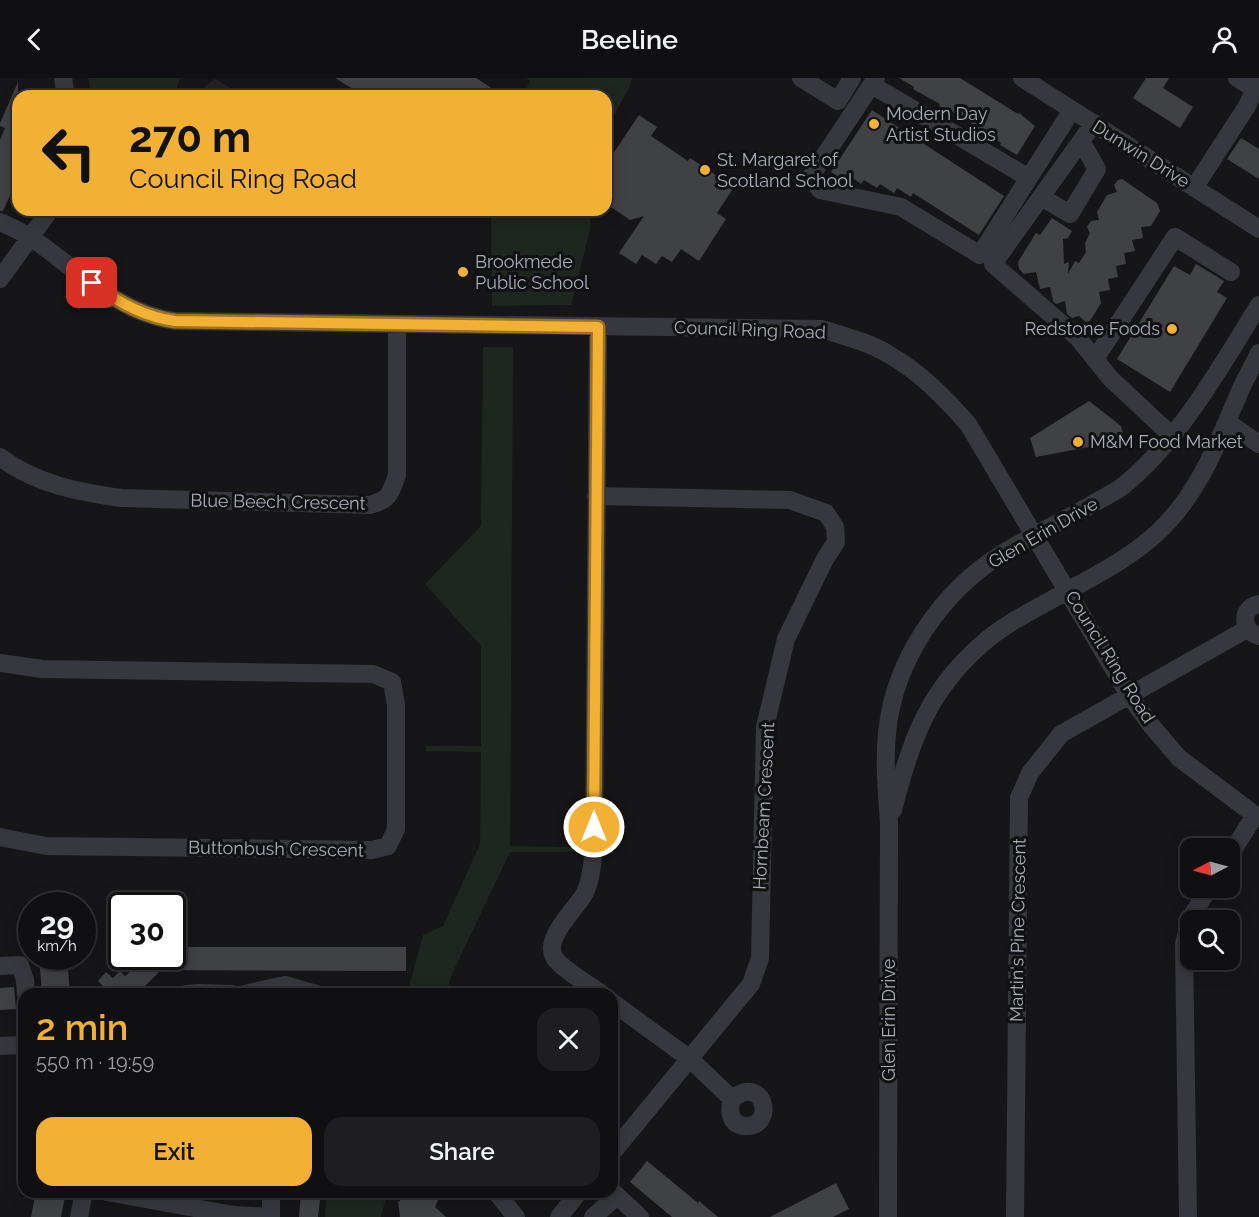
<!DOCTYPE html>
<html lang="en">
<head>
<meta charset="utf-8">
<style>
  :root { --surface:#101012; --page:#1e1e20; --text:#f1f3f6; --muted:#9c9d9f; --line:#303032; --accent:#f2b134 }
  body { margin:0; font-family:Raleway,sans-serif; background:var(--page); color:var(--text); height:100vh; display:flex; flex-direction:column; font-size:22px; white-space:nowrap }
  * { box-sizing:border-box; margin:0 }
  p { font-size:20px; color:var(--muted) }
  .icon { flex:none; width:33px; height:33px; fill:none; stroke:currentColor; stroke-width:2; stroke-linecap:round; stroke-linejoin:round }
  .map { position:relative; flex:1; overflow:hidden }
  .panel { position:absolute; left:18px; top:910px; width:600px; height:210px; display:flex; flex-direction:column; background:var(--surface); border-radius:18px; box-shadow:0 3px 15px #0003,0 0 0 2px var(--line) }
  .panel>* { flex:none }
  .top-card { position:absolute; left:12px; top:12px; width:600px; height:126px; border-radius:18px; box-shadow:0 3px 15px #0003,0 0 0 2px var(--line); background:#f2b134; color:#111; overflow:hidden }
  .needle { width:39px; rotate:264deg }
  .fabs { position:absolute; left:1180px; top:760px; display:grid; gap:12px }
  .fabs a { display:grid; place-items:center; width:60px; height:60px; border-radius:12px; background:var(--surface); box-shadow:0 3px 15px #0003,0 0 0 2px var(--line); font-size:30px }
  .speed { position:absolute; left:18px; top:814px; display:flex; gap:12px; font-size:30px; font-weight:700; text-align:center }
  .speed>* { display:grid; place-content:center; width:78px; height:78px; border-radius:50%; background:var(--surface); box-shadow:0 3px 15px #0003,0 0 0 2px var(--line); line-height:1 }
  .speed small { font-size:15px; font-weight:400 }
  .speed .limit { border:3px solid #111; border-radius:9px; background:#fff; color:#111 }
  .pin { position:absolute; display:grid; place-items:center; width:51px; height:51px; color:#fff; margin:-26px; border-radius:12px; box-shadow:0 3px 9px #0006 }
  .me { position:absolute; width:66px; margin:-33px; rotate:0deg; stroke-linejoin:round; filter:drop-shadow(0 0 4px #0008) }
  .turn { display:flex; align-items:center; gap:21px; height:126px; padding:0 18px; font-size:27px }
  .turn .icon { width:78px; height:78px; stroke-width:2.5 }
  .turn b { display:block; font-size:42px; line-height:51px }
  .round { display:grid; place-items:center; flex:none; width:63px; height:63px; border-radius:18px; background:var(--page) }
  .summary { display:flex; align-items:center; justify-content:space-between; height:102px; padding:0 18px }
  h1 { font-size:36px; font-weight:600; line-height:45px; color:var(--accent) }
  .action { display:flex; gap:12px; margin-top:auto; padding:12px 18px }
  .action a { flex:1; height:69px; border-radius:18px; background:var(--accent); color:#111; font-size:24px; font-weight:600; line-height:69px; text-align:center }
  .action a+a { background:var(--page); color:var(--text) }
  header { display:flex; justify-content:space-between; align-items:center; height:78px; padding:0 18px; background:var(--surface); font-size:27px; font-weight:600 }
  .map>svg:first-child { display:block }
  .green { fill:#1e261f }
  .building { fill:#404145 }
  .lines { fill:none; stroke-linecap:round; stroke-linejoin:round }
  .minor { stroke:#37383d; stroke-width:18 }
  .route-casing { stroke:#9d7322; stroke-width:15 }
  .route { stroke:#f2b134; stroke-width:10 }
  .poi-dot { fill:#f2b134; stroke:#111113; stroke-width:2 }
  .labels { text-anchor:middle; stroke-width:6; stroke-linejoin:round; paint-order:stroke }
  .poi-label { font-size:18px; fill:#a8adb8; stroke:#111113; text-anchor:start }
  .street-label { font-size:18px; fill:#a8adb8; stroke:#111113 }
</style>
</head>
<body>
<header><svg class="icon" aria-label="back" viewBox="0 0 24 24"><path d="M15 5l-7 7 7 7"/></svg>Beeline<svg class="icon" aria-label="person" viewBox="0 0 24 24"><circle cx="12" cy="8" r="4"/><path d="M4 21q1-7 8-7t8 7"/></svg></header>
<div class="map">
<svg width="1259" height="1139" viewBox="0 0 1259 1139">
  <rect width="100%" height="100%" fill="#161618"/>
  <path class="green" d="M88 0H180L174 18H92Z
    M526 0H632L630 8 606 52V18H523L530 3Z
    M215 1 244 18H203L205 8Z
    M180 132H306V133L180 138Z
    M491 132H588L591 148 571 227 492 228Z
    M483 269H513L510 768 572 769V774H510L452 896 446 916H407L423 857 443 848 480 766 481 674 426 673V668H481V568L425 506 481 448Z
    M327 1115V1114L387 1115 381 1139H325Z"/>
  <path class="building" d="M335 0H476L504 18H364Z
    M899 0H960L1018 36 1019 35 1035 48 1017 77 1000 67 1001 65 983 53 981 56 972 50 974 47 949 32 948 33 939 28 940 26 913 11 914 9Z
    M1146 0H1169L1163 10 1193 29 1180 50 1133 20Z
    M18 4V72L10 91 18 94V100L3 133H0V62L5 50 0 48V45Z
    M872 32 1004 118 979 157 913 115 911 119 897 110 894 115 880 106 877 110 864 102 861 106 848 97 845 103 831 94Z
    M639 37 657 49 651 58 688 83 690 80 734 109 717 135 726 141 699 183 681 171 672 184 662 178 656 186 642 177 636 186 619 175 644 138 630 142 611 129 613 125 606 120V86Z
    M1241 60 1259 71V101L1227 81Z
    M1122 101 1157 125 1160 133 1151 148 1141 149 1143 160 1132 162 1135 173 1124 175 1126 186 1116 188 1118 199 1108 201 1110 212 1099 214 1101 225 1090 243 1086 244 1079 238 1072 240 1067 236 1065 223 1056 226 1053 223 1050 209 1040 211 1036 194 1024 196 1019 191 1018 184 1036 155 1040 157 1052 140 1072 153 1068 160 1063 161 1064 186 1069 184 1068 196 1075 183 1079 185 1086 174 1085 165 1090 155 1087 149 1091 143 1099 142 1097 134 1107 117 1117 114 1114 107 1118 102Z
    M1196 186 1224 203 1217 214 1227 220 1170 314 1117 281 1174 188 1190 197Z
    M1089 323 1121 348 1125 362 1036 379 1030 360Z
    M172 869H406V893L161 892 140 913 135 908 127 916 121 909 114 916H111L98 903 106 894 113 900 120 893 125 898 146 879H172Z
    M39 879H67L70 916H42Z
    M14 909 16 931 0 932V910Z
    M647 1083 698 1125 699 1123 718 1139H672L630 1104Z
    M836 1105 849 1131 833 1139H770Z
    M36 1114H66L61 1139H31Z
    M301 1114H321L318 1139H299Z
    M401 1114H434L433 1117 439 1120 435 1129 446 1139H400L398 1124 405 1119Z"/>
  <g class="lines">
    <path class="minor" d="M63 0 66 18
      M801 0 838 23 852 0
      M876 0 811 98 820 112 901 129 980 177 1072 32
      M1022 0 1259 151
      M1237 0 1259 14
      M872 7 1029 100
      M1094 45 993 186 1078 260 1110 300 1171 357
      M1194 110 1247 28 1259 2
      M1041 119 1070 136 1097 91 1081 63
      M0 144C11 149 23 154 33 161 78 192 119 236 175 243L822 251C844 258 868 264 888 276 920 294 944 319 968 346L1129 617 1150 646 1179 680 1259 740
      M0 201 50 132
      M598 249 594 772C592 787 591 805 583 818 574 833 544 860 554 879 559 889 592 909 602 916
      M1095 281 1175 159 1231 194
      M1227 344 1259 366
      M0 379C35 406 79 414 121 420L370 427C390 422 391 414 397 397V246
      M596 418 790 422 826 435 835 449 836 464 825 481 786 561 765 649 760 880 751 906 612 1075
      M1259 526C1240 530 1241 553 1259 558
      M0 585 42 591 373 596 392 604 396 627V751L388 768 372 772 46 768 0 759
      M893 732C910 665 927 614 981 567 1006 544 1040 529 1069 512 1100 495 1131 479 1157 455 1197 418 1216 369 1237 320 1243 304 1252 290 1259 275
      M1230 777 1255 737
      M0 888 20 887 25 902 26 916
      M186 916 198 915 232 916
      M244 916 285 907 316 916
      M612 924 690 981 732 1021C728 1033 730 1048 747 1048 776 1048 764 995 732 1021
      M0 968 24 967
      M612 1113 640 1139
      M107 1114 234 1137 271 1139V1114
      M496 1114 516 1139
      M79 1139 84 1114
      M559 1139 579 1114
      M593 1139 617 1118
      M888 1139 889 745C887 715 884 685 887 655 894 582 942 512 1005 474 1034 456 1066 442 1096 424 1105 419 1115 414 1123 408 1180 362 1221 288 1259 227
      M1015 1139 1019 720 1030 695 1061 656 1247 551
      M1188 1139 1184 866 1191 839 1209 810"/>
  </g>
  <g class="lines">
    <defs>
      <path id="route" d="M92 205C117 224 144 239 175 243L598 249 594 749"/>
    </defs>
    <use href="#route" class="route-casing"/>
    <use href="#route" class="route"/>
  </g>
  <g class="poi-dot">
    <circle cx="874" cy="46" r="6"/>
    <circle cx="705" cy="92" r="6"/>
    <circle cx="463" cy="194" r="6"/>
    <circle cx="1172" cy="251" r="6"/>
    <circle cx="1078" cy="364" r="6"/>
  </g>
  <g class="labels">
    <g class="poi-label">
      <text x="886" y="42">Modern Day<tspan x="886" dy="21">Artist Studios</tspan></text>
      <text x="717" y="88">St. Margaret of<tspan x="717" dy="21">Scotland School</tspan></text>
      <text x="475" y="190">Brookmede<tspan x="475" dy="21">Public School</tspan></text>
      <text x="1160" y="257" text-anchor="end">Redstone Foods</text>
      <text x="1090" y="370">M&amp;M Food Market</text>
    </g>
    <g class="street-label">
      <text transform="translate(1141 76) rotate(32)" y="6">Dunwin Drive</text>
      <text transform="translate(750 252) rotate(2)" y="6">Council Ring Road</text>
      <text transform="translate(278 424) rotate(1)" y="6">Blue Beech Crescent</text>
      <text transform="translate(1043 455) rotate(-30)" y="6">Glen Erin Drive</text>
      <text transform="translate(1110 579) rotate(58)" y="6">Council Ring Road</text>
      <text transform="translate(764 728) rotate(-87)" y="6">Hornbeam Crescent</text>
      <text transform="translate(276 771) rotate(1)" y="6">Buttonbush Crescent</text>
      <text transform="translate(1018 852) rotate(-89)" y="6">Martin's Pine Crescent</text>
      <text transform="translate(889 942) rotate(-90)" y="6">Glen Erin Drive</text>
    </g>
  </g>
</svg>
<div class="fabs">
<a><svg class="needle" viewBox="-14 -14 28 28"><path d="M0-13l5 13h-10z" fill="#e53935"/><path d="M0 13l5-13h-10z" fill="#9c9d9f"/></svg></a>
<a><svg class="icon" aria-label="search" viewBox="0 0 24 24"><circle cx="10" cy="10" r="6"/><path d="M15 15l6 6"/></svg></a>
</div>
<div class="speed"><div>29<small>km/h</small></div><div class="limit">30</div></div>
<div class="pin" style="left:92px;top:205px;background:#d93025"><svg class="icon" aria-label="arrive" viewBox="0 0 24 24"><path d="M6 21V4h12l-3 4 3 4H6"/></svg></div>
<svg class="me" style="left:594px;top:749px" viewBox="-20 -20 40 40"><circle r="17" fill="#f2b134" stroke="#fff" stroke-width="3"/><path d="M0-11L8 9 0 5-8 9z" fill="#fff"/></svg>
<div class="top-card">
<div class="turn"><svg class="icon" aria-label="left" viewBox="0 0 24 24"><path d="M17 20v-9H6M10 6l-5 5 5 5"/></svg><div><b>270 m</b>Council Ring Road</div></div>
</div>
<section class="panel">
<div class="summary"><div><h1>2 min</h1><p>550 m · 19:59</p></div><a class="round"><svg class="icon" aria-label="close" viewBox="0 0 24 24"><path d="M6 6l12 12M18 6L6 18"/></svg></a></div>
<div class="action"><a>Exit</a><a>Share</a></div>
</section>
</div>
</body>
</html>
